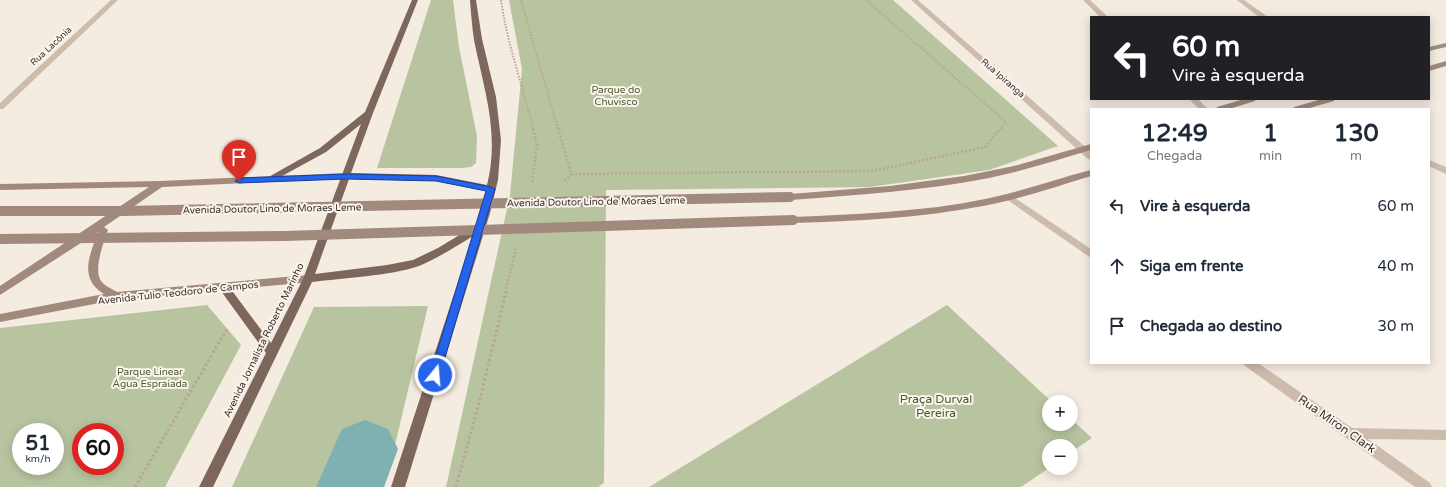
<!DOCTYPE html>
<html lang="pt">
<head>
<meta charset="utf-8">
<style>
  :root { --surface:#fff; --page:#f6f6f7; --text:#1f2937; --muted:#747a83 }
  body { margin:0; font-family:"Varela Round",sans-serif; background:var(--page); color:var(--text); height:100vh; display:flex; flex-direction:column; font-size:15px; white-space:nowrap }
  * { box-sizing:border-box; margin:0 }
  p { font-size:13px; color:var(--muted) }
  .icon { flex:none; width:22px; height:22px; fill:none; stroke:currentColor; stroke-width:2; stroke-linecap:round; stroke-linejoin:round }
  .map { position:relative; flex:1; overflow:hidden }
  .sheet { position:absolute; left:1090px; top:108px; width:340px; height:256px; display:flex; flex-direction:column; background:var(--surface); border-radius:0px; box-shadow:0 2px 10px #0003 }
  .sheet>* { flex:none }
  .top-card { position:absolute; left:1090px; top:16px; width:340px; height:84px; border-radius:0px; box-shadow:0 2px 10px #0003; background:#202124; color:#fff; overflow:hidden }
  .controls { position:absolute; left:1042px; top:395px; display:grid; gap:8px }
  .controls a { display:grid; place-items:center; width:36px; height:36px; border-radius:50%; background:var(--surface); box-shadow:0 2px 10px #0003; font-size:20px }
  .speed { position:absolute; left:12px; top:423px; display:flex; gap:8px; font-size:20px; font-weight:700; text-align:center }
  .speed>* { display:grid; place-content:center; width:52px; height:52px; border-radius:50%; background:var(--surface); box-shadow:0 2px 10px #0003; line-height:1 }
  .speed small { font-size:10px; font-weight:400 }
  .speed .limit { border:6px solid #d22; background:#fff; color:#111 }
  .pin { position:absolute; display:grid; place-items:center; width:34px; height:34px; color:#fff; margin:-41px -17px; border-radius:50% 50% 50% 0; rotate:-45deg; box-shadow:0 0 4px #0007 }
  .pin .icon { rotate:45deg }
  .me { position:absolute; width:44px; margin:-22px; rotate:17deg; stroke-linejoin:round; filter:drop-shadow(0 0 3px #0008) }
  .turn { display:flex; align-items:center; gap:14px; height:84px; padding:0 16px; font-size:18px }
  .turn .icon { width:52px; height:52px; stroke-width:2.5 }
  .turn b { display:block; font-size:28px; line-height:34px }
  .eta { display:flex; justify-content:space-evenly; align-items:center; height:68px; text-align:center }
  .eta b { font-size:24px; font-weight:800; line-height:28px }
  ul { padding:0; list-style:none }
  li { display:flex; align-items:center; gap:12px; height:60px; padding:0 16px }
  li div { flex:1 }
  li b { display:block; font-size:15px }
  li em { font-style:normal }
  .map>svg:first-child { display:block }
  .green { fill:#b8c4a0; fill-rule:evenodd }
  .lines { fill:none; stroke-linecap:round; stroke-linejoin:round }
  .river { fill:#7fb0b2; fill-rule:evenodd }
  .path-far2 { stroke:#b9a596; stroke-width:2; stroke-dasharray:1.5 1.5; stroke-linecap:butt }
  .path-far1 { stroke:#b9a596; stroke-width:2.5; stroke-dasharray:2 2; stroke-linecap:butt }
  .path { stroke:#b9a596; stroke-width:3; stroke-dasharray:2.5 2.5; stroke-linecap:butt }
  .street { fill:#cdbbac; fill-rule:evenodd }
  .secondary { fill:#a18a7d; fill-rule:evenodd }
  .primary { fill:#7d675c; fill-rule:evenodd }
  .secondary-bridge { stroke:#a18a7d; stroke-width:10 }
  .route { fill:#2563eb; stroke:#184099 }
  .labels { text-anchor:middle; stroke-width:4; stroke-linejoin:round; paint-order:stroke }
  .far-street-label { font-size:9px; fill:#3b302b; stroke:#fbf5ee }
  .park-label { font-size:10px; fill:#4a5a2e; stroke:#fbf5ee }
  .street-label { font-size:10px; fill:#3b302b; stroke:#fbf5ee }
  .near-park-label { font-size:12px; fill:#4a5a2e; stroke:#fbf5ee }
  .near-street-label { font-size:12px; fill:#3b302b; stroke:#fbf5ee }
</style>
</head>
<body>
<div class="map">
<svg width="1446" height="487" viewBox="0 0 1446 487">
  <rect width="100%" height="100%" fill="#f4ebe1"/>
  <path class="green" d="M431 0H453L459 47 477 136 476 163 471 167 462 168H377Z
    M509 0H893L1058 146 989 170 870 187 606 190 604 483 598 487H446L510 195 522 69Z
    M207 305 241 345 165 487H0V328ZM21 432H55V466H21ZM81 432H115V466H81Z
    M947 305 1052 402H1049V424H1071V419L1092 438 1071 452V446H1049V468L1021 487H649Z
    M428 306 394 449 342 451 328 487H232L314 307Z"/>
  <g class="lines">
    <path class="river" d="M365 420 388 429 398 449 384 487H316L342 429Z"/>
    <path class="path-far2" d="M501 0C507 44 523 86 533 129
      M521 0 558 129
      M866 0 1006 122 1000 129"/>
    <path class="path-far1" d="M558 128 571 174 873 171 985 147 1001 128
      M565 181 571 174
      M532 182 537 145 533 128
      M506 289 516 249"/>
    <path class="path" d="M135 487 228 327
      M456 487 479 403 507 288"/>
    <path class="street" d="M111 0H118L3 109H0V103Z
      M911 0H918L1091 152V160L1088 159Z
      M1083 0H1090L1108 17H1100Z
      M1237 0H1244L1268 17H1259Z
      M1189 99H1198L1208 109H1199Z
      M1429 160 1446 167V174L1429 166Z
      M1009 194 1091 249V258L1006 199 1004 197 1006 195Z
      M1243 363H1258L1352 428 1446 430V440L1368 439 1430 483 1432 487H1415L1245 366Z"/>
    <path class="secondary" d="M1446 43V47L1429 51V47Z
      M1446 61V66L1429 71V66Z
      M1244 99H1256L1255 101 1229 109H1216L1217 107Z
      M1322 99H1335L1334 101 1306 109H1293L1294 107Z
      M1091 144V150C1057 160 1023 171 989 178 923 191 856 195 790 200L785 197 790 194 890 186 964 176 1014 166Z
      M1091 170V176C1055 187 1020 199 983 206 920 218 857 221 793 223L788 220 793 217C857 214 922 212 985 199 1021 192 1055 179 1091 170Z
      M346 173 349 174 351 176 349 178 162 187 104 227 108 230C104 242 93 269 101 281 105 286 112 289 117 292L308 275 312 276 313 279 312 282 115 300 0 322V314L104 294C78 278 90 255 98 232L0 295V286L149 187 0 190V184L160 181Z"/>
    <path class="primary" d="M412 0H418L373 113 351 173 436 175 487 185C500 133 484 90 474 40 472 27 471 13 470 0H476L482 39 496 97 501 140 498 180 490 213 405 487H391L473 236C455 247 438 258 419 266 390 276 343 278 312 282L213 487H199L266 353 218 287 219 284H227L271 343 303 279 361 124 326 152 273 181H267L265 179 320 148 365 112ZM349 179 436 181 486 191 476 225 438 248 413 260 387 265 315 274Z"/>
    <path class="secondary-bridge" d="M0 211H124L790 197
      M0 239 284 236 793 220"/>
  </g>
  <path class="route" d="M346 174 436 176 491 187 495 189 439 378 435 380 431 378 430 375 486 191 436 181 346 179 239 183 235 181 239 178Z"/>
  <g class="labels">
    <g class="far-street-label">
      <text transform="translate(51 46) rotate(-43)" y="3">Rua Lacônia</text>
      <text transform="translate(1003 78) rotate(41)" y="3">Rua Ipiranga</text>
    </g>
    <g class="park-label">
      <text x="616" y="93">Parque do<tspan x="616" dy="12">Chuvisco</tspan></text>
      <text x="150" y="375">Parque Linear<tspan x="150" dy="12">Água Espraiada</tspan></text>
    </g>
    <g class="street-label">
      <text transform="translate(596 201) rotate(-1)" y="4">Avenida Doutor Lino de Moraes Leme</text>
      <text transform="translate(272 208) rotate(-1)" y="4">Avenida Doutor Lino de Moraes Leme</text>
      <text transform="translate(178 292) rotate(-6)" y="4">Avenida Tulio Teodoro de Campos</text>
      <text transform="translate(263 340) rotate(-64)" y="4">Avenida Jornalista Roberto Marinho</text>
    </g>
    <g class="near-park-label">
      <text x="936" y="403">Praça Durval<tspan x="936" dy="14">Pereira</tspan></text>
    </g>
    <g class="near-street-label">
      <text transform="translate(1337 424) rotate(35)" y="4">Rua Miron Clark</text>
    </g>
  </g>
</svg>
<div class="controls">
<a>+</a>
<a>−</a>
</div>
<div class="speed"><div>51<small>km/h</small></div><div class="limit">60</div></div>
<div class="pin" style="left:239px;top:181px;background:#d93025"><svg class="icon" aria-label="arrive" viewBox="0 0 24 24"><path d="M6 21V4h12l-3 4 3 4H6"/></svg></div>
<svg class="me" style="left:435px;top:375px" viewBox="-20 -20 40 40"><circle r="17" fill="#2563eb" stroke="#fff" stroke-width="3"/><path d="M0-11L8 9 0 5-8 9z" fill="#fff"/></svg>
<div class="top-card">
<div class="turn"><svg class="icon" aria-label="left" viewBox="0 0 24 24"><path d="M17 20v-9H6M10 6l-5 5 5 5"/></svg><div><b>60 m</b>Vire à esquerda</div></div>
</div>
<section class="sheet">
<div class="eta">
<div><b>12:49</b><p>Chegada</p></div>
<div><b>1</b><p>min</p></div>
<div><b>130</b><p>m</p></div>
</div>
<ul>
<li><svg class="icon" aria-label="left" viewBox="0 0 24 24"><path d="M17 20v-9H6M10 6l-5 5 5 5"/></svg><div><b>Vire à esquerda</b></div><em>60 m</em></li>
<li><svg class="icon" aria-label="ahead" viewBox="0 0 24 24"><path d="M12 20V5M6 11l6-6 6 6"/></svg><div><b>Siga em frente</b></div><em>40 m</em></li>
<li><svg class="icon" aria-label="arrive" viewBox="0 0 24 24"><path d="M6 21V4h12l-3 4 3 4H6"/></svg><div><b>Chegada ao destino</b></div><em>30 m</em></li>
</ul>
</section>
</div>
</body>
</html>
